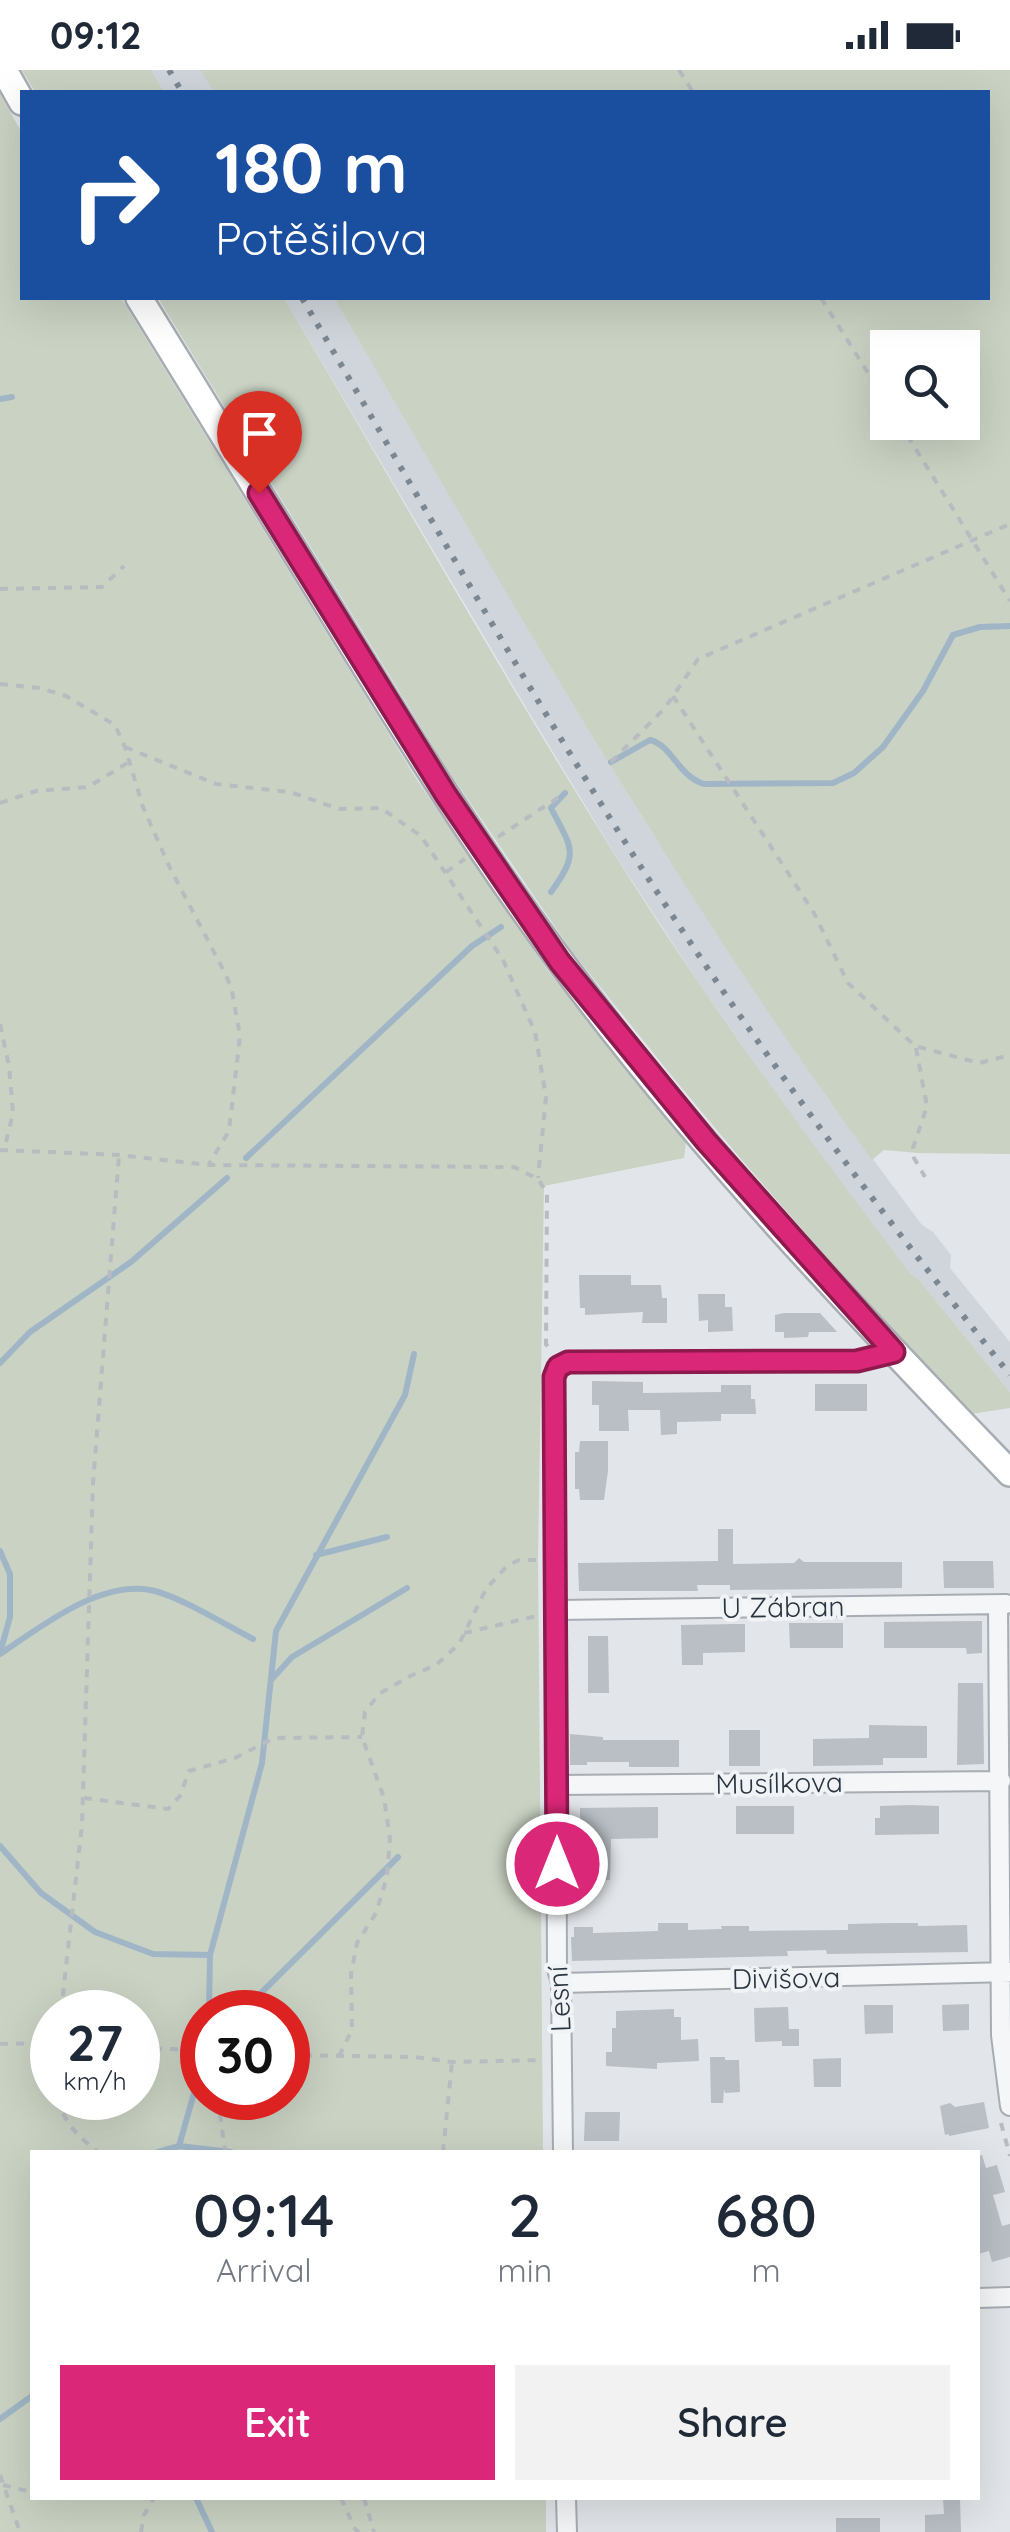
<!DOCTYPE html>
<html lang="en">
<head>
<meta charset="utf-8">
<style>
  :root { --surface:#fff; --page:#f2f2f3; --text:#1f2937; --muted:#747a83; --accent:#db2777 }
  body { margin:0; font-family:Quicksand,sans-serif; background:var(--page); color:var(--text); height:100vh; display:flex; flex-direction:column; font-size:38px; white-space:nowrap }
  * { box-sizing:border-box; margin:0 }
  p { font-size:32px; color:var(--muted) }
  .icon { flex:none; width:55px; height:55px; fill:none; stroke:currentColor; stroke-width:2; stroke-linecap:round; stroke-linejoin:round }
  .map { position:relative; flex:1; overflow:hidden }
  .side { position:absolute; left:30px; top:2080px; width:950px; height:350px; display:flex; flex-direction:column; background:var(--surface); border-radius:0px; box-shadow:0 10px 40px #0002 }
  .side>* { flex:none }
  .hud { position:absolute; left:20px; top:20px; width:970px; height:210px; border-radius:0px; box-shadow:0 10px 40px #0002; background:#1a4fa0; color:#fff; overflow:hidden }
  .fabs { position:absolute; left:870px; top:260px; display:grid; gap:20px }
  .fabs a { display:grid; place-items:center; width:110px; height:110px; border-radius:0px; background:var(--surface); box-shadow:0 10px 40px #0002; font-size:50px }
  .speed { position:absolute; left:30px; top:1920px; display:flex; gap:20px; font-size:50px; font-weight:700; text-align:center }
  .speed>* { display:grid; place-content:center; width:130px; height:130px; border-radius:50%; background:var(--surface); box-shadow:0 10px 40px #0002; line-height:1 }
  .speed small { font-size:25px; font-weight:400 }
  .speed .limit { border:15px solid #d22; background:#fff; color:#111 }
  .pin { position:absolute; display:grid; place-items:center; width:85px; height:85px; color:#fff; margin:-102px -42px; border-radius:50% 50% 50% 0; rotate:-45deg; box-shadow:0 0 10px #0007 }
  .pin .icon { rotate:45deg }
  .me { position:absolute; width:110px; margin:-55px; rotate:0deg; stroke-linejoin:round; filter:drop-shadow(0 0 8px #0008) }
  .turn { display:flex; align-items:center; gap:35px; height:210px; padding:0 30px; font-size:45px }
  .turn .icon { width:130px; height:130px; stroke-width:2.5 }
  .turn b { display:block; font-size:70px; line-height:85px }
  .eta { display:flex; justify-content:space-evenly; align-items:center; height:170px; text-align:center }
  .eta b { font-size:60px; font-weight:600; line-height:70px }
  .primary-button { display:flex; gap:20px; margin-top:auto; padding:20px 30px }
  .primary-button a { flex:1; height:115px; border-radius:0px; background:var(--accent); color:#fff; font-size:40px; font-weight:600; line-height:115px; text-align:center }
  .primary-button a+a { background:var(--page); color:var(--text) }
  .status { display:flex; justify-content:space-between; align-items:center; height:70px; padding:0 50px; background:var(--surface); direction:ltr }
  .status svg { height:28px; fill:currentColor }
  .map>svg:first-child { display:block }
  .built { fill:#d0d5db }
  .green { fill:#c9d2c3; fill-rule:evenodd }
  .lines { fill:none; stroke-linecap:round; stroke-linejoin:round }
  .stream { stroke:#a0b6c6; stroke-width:6 }
  .building { fill:#b9bfc5 }
  .street-casing { stroke:#a7adb3; stroke-width:22 }
  .secondary-casing { stroke:#a7adb3; stroke-width:30 }
  .path { stroke:#b8bcc1; stroke-width:4; stroke-dasharray:8 8; stroke-linecap:butt }
  .street { stroke:#f4f6f8; stroke-width:18 }
  .secondary { stroke:#fff; stroke-width:25 }
  .rail { stroke:#7c8791; stroke-width:6; stroke-dasharray:5 10; stroke-linecap:butt }
  .route-casing { stroke:#8e194d; stroke-width:25 }
  .route { stroke:#db2777; stroke-width:18 }
  .labels { text-anchor:middle; stroke-width:8; stroke-linejoin:round; paint-order:stroke }
  .street-label { font-size:28px; fill:#2b3540; stroke:#f1f4f7 }
</style>
</head>
<body>
<div class="status"><b>09:12</b><svg viewBox="0 0 49 12"><path d="M0 12V9h3v3zM5 12V6h3v6zM10 12V3h3v9zM15 12V0h3v12zM26 1h20v11H26zM47 4h2v5h-2z"/></svg></div>
<div class="map">
<svg width="1010" height="2462" viewBox="0 0 1010 2462">
  <rect width="100%" height="100%" fill="#e2e5e9"/>
  <path class="built" d="M151 0H200L214 22H164Z
    M284 228H334L560 613 650 760 828 1029 922 1155 933 1162 951 1185 950 1198 1010 1272V1322L919 1210 910 1203 804 1064 698 912 614 783 524 634Z"/>
  <path class="green" d="M22 0H151L164 22H35Z
    M200 0H1010V1084L918 1083 884 1080 872 1090C672 816 505 520 334 228H988V22H214ZM888 278H962V352H888Z
    M0 24 22 63V228H121L417 710 548 901 686 1072 684 1088 544 1116 538 1490 543 2082H32V2428H546V2462H0ZM138 1942V2028H52V1942ZM202 1942H288V2028H202Z
    M158 228H284C393 413 499 600 613 782 704 928 806 1066 910 1203L919 1210 1010 1322V1338L971 1344 853 1218 741 1089 671 1005 573 883 443 693Z"/>
  <g class="lines">
    <path class="stream" d="M0 329 12 327
      M611 692 650 670C673 676 677 705 704 714L833 713 854 703 883 677 923 621 953 565 980 557 1010 556
      M551 822C580 782 572 779 551 738L565 723
      M246 1088 472 876 501 857
      M0 1293 30 1262 131 1192 227 1108
      M0 1481 10 1504V1547L0 1583
      M316 1485 387 1467
      M0 1584C42 1556 102 1508 155 1521 184 1529 226 1555 253 1569
      M272 1609 292 1587 407 1518
      M0 1776 41 1823 95 1862 153 1884 210 1885
      M209 1942 210 1885 262 1693 276 1561 405 1325 414 1284
      M242 1942 398 1787
      M179 2076 202 1995
      M158 2082 179 2076 231 2082
      M0 2349 32 2326
      M196 2428 212 2462"/>
  </g>
  <path class="building" d="M579 1205H631V1215H661L662 1228H667V1253H642L643 1242 585 1245V1238H580Z
    M698 1224H725V1237H732L733 1261 708 1262V1250L699 1251Z
    M784 1243H820L837 1262H809L808 1267 784 1268V1262H775V1245Z
    M592 1311 643 1312V1323L721 1322V1315H751V1329H755L756 1344H721V1351L677 1352V1364L661 1365 660 1340H628L629 1361H599V1335H592Z
    M815 1314H867V1341H815Z
    M580 1371H608V1401L604 1430H580L579 1419H575V1382H579Z
    M718 1459H733V1494L794 1493 799 1488 804 1492H902V1518L730 1520V1515H697L698 1521H579L578 1493 718 1491Z
    M943 1491H993L994 1518H944Z
    M982 1551V1583L967 1584 966 1578H884V1552Z
    M789 1553H843V1578H790Z
    M734 1554H745V1582L703 1583V1595H682L681 1555Z
    M588 1566H608L609 1623H588Z
    M958 1613H983L984 1694 957 1695Z
    M869 1655 927 1656V1688H883V1695L813 1696V1669L869 1668Z
    M729 1660H760V1696H729Z
    M570 1664 603 1667V1670H679V1697H629V1692H587V1695H570Z
    M910 1735 939 1736V1764L875 1765V1748H880V1736Z
    M736 1736H794V1764H736Z
    M658 1737V1768L611 1769 610 1810 589 1811 588 1768 580 1769V1738Z
    M658 1853H688V1860L722 1859 721 1856H749V1861L848 1860V1854L891 1853H918V1856L967 1855 968 1882 827 1884 826 1880 787 1881 788 1886 572 1891 571 1867H574V1857H593V1863L658 1861Z
    M969 1934V1960L943 1961 942 1935Z
    M864 1935H893V1963L865 1964Z
    M788 1937 789 1959H799V1976H782V1971L755 1972 754 1938Z
    M674 1939V1947H681V1970L698 1969 699 1991 657 1993V1999L606 1996V1982H612V1958H616V1941Z
    M710 1987H725V1990H739L740 2022 725 2023 724 2019 723 2033H711Z
    M841 1988V2017H814L813 1989Z
    M984 2032 989 2058 949 2066V2064L945 2065 940 2036 950 2033 955 2037Z
    M585 2042H620L619 2071H584Z
    M982 2085 986 2098 997 2095 1005 2122 993 2125 1002 2156 1010 2154V2187L992 2192 989 2181 978 2184V2086Z
    M943 2428H960L961 2462H925V2445L944 2444Z
    M836 2448H880V2462H836Z"/>
  <g class="lines">
    <defs>
      <path id="street" d="M998 1535 1001 1965 1010 2036
        M557 1540 1006 1534
        M557 1715 1001 1711
        M561 1913 1010 1902
        M563 2082 561 1913 557 1899 555 1301 557 1297 568 1292 857 1291 894 1282
        M978 2228 1010 2227
        M566 2428 567 2462"/>
      <path id="secondary" d="M4 0 22 32
        M139 228C204 333 268 438 333 544 405 662 478 780 561 892 695 1074 853 1240 1010 1403"/>
    </defs>
    <use href="#street" class="street-casing"/>
    <use href="#secondary" class="secondary-casing"/>
    <path class="path" d="M679 0 693 22
      M821 228 888 335
      M899 352 1010 531
      M0 519 102 517 124 496
      M0 614 40 618 66 626 115 655 125 677 143 737 170 798 226 905 232 921 240 966 229 1061 209 1094
      M673 626 814 843 848 913 915 976 979 993 1010 985
      M125 677 216 714 290 722 339 739 381 738 421 766 503 890 535 962 546 1027 538 1108
      M611 692 665 638 698 589 1010 454
      M0 733 36 721 88 717 129 692
      M498 767 565 723
      M446 802 465 789
      M0 954 9 996 13 1043 4 1080
      M916 978 927 1036 913 1078 914 1088 925 1107
      M0 1080 119 1085 209 1095 514 1097 538 1109 547 1123 546 1274 551 1283
      M464 1563 537 1546
      M84 1728 168 1739 180 1726 189 1701 235 1688 274 1668 362 1667
      M61 1942 82 1754 93 1413 119 1085
      M0 1974 52 1973
      M138 1978 202 1980
      M288 1985 415 1987 452 1992 543 1990
      M339 1986 352 1960 351 1904 357 1873 376 1843 387 1807 390 1769 384 1728 362 1667 365 1642 379 1624 410 1606 436 1595 459 1574 486 1519 507 1496 519 1490H538
      M59 2028C61 2051 81 2069 98 2082
      M218 2028 225 2082
      M1001 2053 1010 2086
      M443 2082 452 1992
      M0 2405 20 2462
      M3 2415 32 2422
      M57 2428H68
      M341 2428 355 2459 359 2462
      M364 2428 374 2462
      M141 2462 144 2445 154 2428"/>
    <use href="#street" class="street"/>
    <use href="#secondary" class="secondary"/>
    <path class="rail" d="M169 0 182 22
      M302 228C438 459 569 696 721 918 812 1052 910 1179 1010 1305"/>
  </g>
  <g class="lines">
    <defs>
      <path id="route" d="M259 423 446 725 560 892 706 1071 894 1282 857 1291 568 1292 558 1297 554 1307 557 1794"/>
    </defs>
    <use href="#route" class="route-casing"/>
    <use href="#route" class="route"/>
  </g>
  <g class="labels">
    <g class="street-label">
      <text transform="translate(783 1537) rotate(-1)" y="10">U Zábran</text>
      <text transform="translate(779 1713) rotate(-1)" y="10">Musílkova</text>
      <text transform="translate(786 1908) rotate(-1)" y="10">Divišova</text>
      <text transform="translate(559 1929) rotate(-93)" y="10">Lesní</text>
    </g>
  </g>
</svg>
<div class="fabs">
<a><svg class="icon" aria-label="search" viewBox="0 0 24 24"><circle cx="10" cy="10" r="6"/><path d="M15 15l6 6"/></svg></a>
</div>
<div class="speed"><div>27<small>km/h</small></div><div class="limit">30</div></div>
<div class="pin" style="left:259px;top:423px;background:#d93025"><svg class="icon" aria-label="arrive" viewBox="0 0 24 24"><path d="M6 21V4h12l-3 4 3 4H6"/></svg></div>
<svg class="me" style="left:557px;top:1794px" viewBox="-20 -20 40 40"><circle r="17" fill="#db2777" stroke="#fff" stroke-width="3"/><path d="M0-11L8 9 0 5-8 9z" fill="#fff"/></svg>
<div class="hud">
<div class="turn"><svg class="icon" aria-label="right" viewBox="0 0 24 24"><path d="M7 20v-9h11M14 6l5 5-5 5"/></svg><div><b>180 m</b>Potěšilova</div></div>
</div>
<section class="side">
<div class="eta">
<div><b>09:14</b><p>Arrival</p></div>
<div><b>2</b><p>min</p></div>
<div><b>680</b><p>m</p></div>
</div>
<div class="primary-button"><a>Exit</a><a>Share</a></div>
</section>
</div>
</body>
</html>
